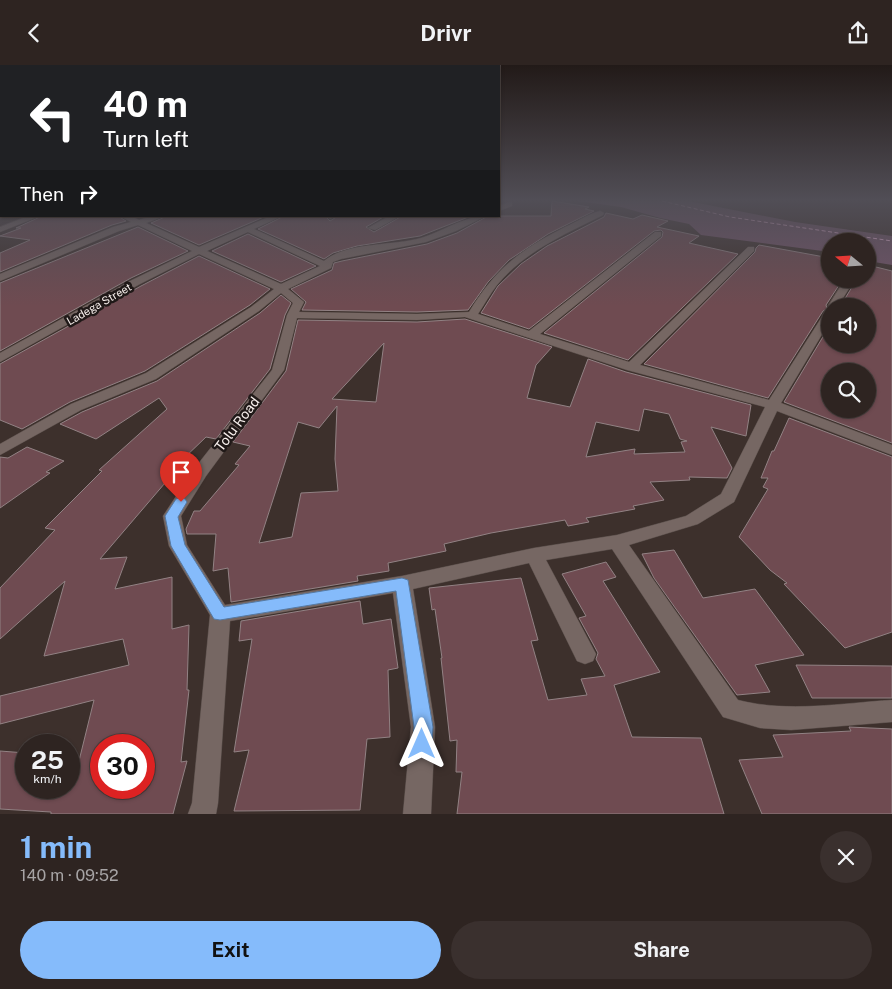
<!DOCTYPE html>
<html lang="en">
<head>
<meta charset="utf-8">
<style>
  :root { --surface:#2e2421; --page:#3a302e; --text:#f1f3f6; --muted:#a7a4a5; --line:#49413f; --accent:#85bbfb }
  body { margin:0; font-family:"Public Sans",sans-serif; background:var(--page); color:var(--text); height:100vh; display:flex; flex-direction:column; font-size:19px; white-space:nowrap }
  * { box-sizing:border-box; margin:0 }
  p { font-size:16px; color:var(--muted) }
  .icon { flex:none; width:28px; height:28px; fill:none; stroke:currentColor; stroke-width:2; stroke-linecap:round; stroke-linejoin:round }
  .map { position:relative; height:749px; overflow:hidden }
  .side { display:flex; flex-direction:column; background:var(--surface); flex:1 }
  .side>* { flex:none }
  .top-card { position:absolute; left:0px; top:0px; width:500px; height:152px; box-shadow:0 1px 4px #0004,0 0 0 1px var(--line); background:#202124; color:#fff; overflow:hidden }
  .needle { width:32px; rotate:288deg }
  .controls { position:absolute; left:821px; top:168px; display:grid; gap:10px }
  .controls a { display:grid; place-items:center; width:55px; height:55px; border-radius:50%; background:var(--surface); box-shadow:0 1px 4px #0004,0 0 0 1px var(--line); font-size:25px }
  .speed { position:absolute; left:15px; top:669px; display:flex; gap:10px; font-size:25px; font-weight:700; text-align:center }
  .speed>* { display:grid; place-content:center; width:65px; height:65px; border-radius:50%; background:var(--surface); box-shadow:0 1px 4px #0004,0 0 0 1px var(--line); line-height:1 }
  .speed small { font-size:12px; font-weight:400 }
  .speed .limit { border:8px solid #d22; background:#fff; color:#111 }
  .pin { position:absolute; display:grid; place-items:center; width:42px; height:42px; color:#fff; margin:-51px -21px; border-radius:50% 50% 50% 0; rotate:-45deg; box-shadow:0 0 5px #0007 }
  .pin .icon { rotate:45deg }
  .me { position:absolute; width:55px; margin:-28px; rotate:0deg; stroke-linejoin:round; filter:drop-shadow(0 0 4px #0008) }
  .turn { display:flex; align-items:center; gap:18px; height:105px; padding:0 20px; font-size:22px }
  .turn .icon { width:65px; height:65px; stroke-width:2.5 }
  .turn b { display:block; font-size:35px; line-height:42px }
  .then { display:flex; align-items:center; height:48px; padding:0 20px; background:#0003; gap:10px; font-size:19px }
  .round { display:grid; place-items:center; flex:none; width:52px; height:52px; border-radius:26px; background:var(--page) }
  .headline { display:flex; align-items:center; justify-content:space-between; height:85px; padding:0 20px }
  h1 { font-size:30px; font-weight:700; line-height:38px; color:var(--accent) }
  .button { display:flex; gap:10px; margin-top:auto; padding:10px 20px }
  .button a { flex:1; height:58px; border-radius:30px; background:var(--accent); color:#111; font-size:20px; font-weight:700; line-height:58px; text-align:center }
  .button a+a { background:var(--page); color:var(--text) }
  header { display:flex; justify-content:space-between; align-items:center; height:65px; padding:0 20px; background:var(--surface); font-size:22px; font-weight:700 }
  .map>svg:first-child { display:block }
  .water { fill:#735469 }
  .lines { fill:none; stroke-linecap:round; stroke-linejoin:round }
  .ferry { stroke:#eeb6db; stroke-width:1; stroke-dasharray:4 2.5; stroke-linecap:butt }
  .building { fill:#6f4b51; stroke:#928284; fill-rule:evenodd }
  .minor-casing { stroke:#574c48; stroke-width:1 }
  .minor { fill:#766763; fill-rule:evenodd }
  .route { fill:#85bbfb; stroke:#567aa3 }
  .labels { text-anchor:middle; stroke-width:5; stroke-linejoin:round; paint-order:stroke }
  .far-street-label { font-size:11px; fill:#f8f0ed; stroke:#201918 }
  .street-label { font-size:14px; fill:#f8f0ed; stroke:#201918 }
</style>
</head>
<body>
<header><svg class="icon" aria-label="back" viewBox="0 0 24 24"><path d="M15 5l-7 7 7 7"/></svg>Drivr<svg class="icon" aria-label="share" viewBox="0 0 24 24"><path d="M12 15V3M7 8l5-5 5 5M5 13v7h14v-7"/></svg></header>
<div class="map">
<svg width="892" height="749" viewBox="0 0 892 749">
  <rect width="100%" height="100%" fill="#3d302c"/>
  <path class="water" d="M578 136H688L795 157 892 171V200L868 196V176H830V187L701 170 689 159 660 153 621 142Z"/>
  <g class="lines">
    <path class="ferry" d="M662 136 730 152 892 176"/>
  </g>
  <path class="building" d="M552 136 589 142 585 144 594 146 548 169 509 195 488 217 468 245 417 247 302 245 306 237 291 224 332 205 334 198 342 196 427 179 457 168 488 151H551Z
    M606 148 633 154 642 150 668 156 657 162 699 171 689 178 738 189 628 295 544 268 662 172 663 167 661 165 654 166 529 264 481 248 498 221 521 199 547 181 604 152Z
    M42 151H118L126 156 112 160 0 207V188L30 175 0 171 21 163H16Z
    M167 151H266L199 180 151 158Z
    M284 151H325L330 156 338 151H385L366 162 374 167 402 151H471L420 171 357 181 333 188 324 194 258 164Z
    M138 162 188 186 131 213 0 286V218Z
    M248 169 316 201 281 217 212 186Z
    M759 180 830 193V214H843L826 240 827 244 823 246 768 333 644 299 755 187 756 183Z
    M199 191 270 224 250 240 145 306 70 337 22 364 0 355V299L141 221Z
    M868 200 892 206V378L784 337 830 260V279H868V241L841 240 857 214H868ZM830 306H868V344H830Z
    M281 230 291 238 285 250 270 304 216 374 206 372 181 396 187 397 178 406 182 407 170 419 165 418 100 494 127 492 115 524 172 512V564L189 560 187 625H189L181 697 187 696 173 749H51V747L0 744V686L26 688V722H69V705L77 704 94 635 0 659V631L129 600 123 574 44 591 65 516 0 574V523L55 465 45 463 102 406 99 405 167 344 159 333 96 374 60 359 82 347 157 316 260 248ZM101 680H144V722H101Z
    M465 254 552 282 536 300 527 333 570 342 588 294 626 307 751 340 746 371 711 362 732 403 727 413 689 412 690 415 650 417 664 435 633 441 635 444 586 453 589 457 568 461 565 455 491 468 444 479 446 486 388 498 389 506 357 511 358 516 231 537 228 503 213 506 216 469H187L186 464 194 446H200L239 400 235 399 250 381 233 377 286 306 298 255 417 257ZM384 278 376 337 332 334ZM337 341 335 394 338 426 301 428 292 472 259 478 298 357 319 363ZM644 344 669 349 680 374 687 376 681 377 685 387 634 389 635 384 586 392 596 357 639 366Z
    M789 353 892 392V567L845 583 784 519 787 518 770 505 739 472 768 424 763 422 768 413H761L772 386H774Z
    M27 382 64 396 46 407 50 408 0 443V392L8 393Z
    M674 485 703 533 755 524 804 590 755 600 770 627 737 630 654 513 642 489Z
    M606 497 616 512 603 516 660 607 614 620 632 672 701 673 724 749H457L462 707H456L457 675 450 676 441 593H442L435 544 432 545 429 523 521 513 538 575 531 576 548 635 587 630 581 614 605 611 596 594 598 588 579 553 586 551 562 509Z
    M360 536 363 559 391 554 398 603 388 605 390 672 367 674 360 745 234 746 249 685 234 687 252 574 239 576 241 556Z
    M796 600 892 601V633H812Z
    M849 662 892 664V749H762L739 695 783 692 773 670 851 666Z"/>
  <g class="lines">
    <defs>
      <path id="minor" d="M0 136H1V139H0Z
        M509 137H512V141L499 146V141Z
        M600 146 604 148 603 150C565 169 524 187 497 220 490 229 484 240 478 249L529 266 655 167H661V171L540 269 629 297 748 182H754V186L640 300 769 335 825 247 830 244V256L781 338 892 380V390L777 346 734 437 698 459 629 480 738 635C788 648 842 638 892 635V657L791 665 760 663 723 652 612 484 546 495 596 589 593 596 585 599 577 596 529 498 413 524 435 662 431 749H403L411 662 393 528 230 556 218 738 216 749H188L192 738 210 550 169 481 163 451 194 404 272 305 287 250 293 238 281 228 259 246 156 314 81 345 0 390V379L71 339 146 308 251 242 274 224 199 189 140 219 0 297V288L132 215 192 186 138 160 119 166 0 216V209L113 162 131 157 120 151H131L139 155 152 151H165L146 158 199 182 271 151H282L254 164 324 196C346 177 393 181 421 173 442 167 464 151 486 151L456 166 426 177 341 194 333 197 331 203 288 224 304 237 299 247 417 249 469 247C496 203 520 185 565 162 577 157 588 149 600 146ZM248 167 320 201 281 219 207 186ZM465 252 627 305 765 342 721 429 686 451 617 470 534 483 402 511 225 540 187 480 181 451 206 411 284 305 297 253 417 255Z
        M28 151H40L0 167V162Z
        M327 151H336L330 154Z
        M389 151H400L375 165 368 163Z
        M845 214H855L838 241H830L829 243 828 241Z"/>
    </defs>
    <use href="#minor" class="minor-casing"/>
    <use href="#minor" class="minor"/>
  </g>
  <linearGradient id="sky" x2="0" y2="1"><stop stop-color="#221a18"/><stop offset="0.56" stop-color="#514e56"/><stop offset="1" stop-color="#514e56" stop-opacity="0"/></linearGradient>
  <rect width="892" height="241" fill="url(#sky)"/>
  <path class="route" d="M181 432 185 434 187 437 178 452 185 480 224 542 402 513 408 515 433 662 432 679 429 686 422 689 415 686 413 679 414 662 396 526 220 555 214 554 171 481 165 451 176 434Z"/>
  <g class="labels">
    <g class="far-street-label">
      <text transform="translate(99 239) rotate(-30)" y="4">Ladega Street</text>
    </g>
    <g class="street-label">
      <text transform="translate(237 359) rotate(-53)" y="5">Tolu Road</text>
    </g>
  </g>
</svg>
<div class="controls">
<a><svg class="needle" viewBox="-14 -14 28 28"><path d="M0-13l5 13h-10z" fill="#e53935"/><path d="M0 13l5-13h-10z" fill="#a7a4a5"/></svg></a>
<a><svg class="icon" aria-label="sound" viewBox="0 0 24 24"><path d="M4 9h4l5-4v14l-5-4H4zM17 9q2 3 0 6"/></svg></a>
<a><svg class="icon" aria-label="search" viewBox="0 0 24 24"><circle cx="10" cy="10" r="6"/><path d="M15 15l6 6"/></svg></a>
</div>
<div class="speed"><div>25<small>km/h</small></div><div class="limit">30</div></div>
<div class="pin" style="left:181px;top:437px;background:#d93025"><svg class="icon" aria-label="arrive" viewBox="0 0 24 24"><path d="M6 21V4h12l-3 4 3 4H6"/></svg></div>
<svg class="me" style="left:422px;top:679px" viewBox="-20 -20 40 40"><path d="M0-17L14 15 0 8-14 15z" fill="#85bbfb" stroke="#fff" stroke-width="4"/></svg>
<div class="top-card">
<div class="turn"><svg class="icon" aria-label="left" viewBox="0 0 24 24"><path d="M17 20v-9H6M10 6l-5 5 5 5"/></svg><div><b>40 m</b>Turn left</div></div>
<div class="then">Then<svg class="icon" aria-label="right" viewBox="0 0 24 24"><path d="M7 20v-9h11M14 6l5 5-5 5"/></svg></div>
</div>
</div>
<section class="side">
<div class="headline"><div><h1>1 min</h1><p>140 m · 09:52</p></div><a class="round"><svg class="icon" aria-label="close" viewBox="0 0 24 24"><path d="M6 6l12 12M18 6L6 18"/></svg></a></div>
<div class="button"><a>Exit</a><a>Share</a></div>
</section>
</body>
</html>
